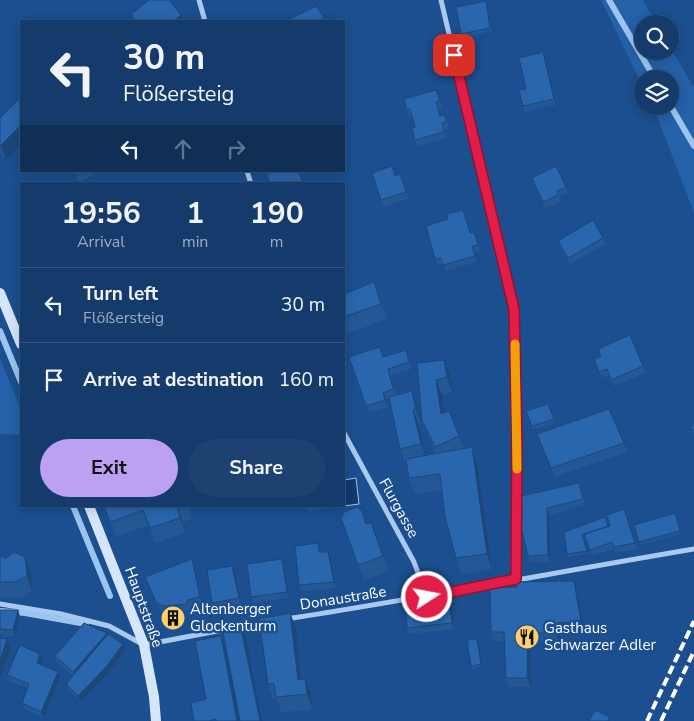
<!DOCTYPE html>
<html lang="en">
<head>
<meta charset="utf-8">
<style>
  :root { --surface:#143b6b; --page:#1d4271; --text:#f1f3f6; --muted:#9dadc1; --line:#33557e; --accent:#bca0f2 }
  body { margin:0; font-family:"Nunito Sans",sans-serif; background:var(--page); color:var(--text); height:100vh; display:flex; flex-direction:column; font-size:19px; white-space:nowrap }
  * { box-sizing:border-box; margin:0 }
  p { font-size:16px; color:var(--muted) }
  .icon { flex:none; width:28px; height:28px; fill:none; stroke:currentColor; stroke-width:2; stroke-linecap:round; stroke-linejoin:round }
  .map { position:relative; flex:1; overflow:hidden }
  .sheet { position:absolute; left:20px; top:182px; width:325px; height:325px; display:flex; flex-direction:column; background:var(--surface); border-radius:0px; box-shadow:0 2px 12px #0003,0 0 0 1px var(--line) }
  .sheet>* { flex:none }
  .guide { position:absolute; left:20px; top:20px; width:325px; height:152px; border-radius:0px; box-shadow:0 2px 12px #0003,0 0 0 1px var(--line); background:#143b6b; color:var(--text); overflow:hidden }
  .fabs { position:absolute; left:634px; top:15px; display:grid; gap:10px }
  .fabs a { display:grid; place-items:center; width:45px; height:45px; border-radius:50%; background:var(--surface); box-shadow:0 2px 12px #0003,0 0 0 1px var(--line); font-size:25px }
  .pin { position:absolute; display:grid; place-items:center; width:42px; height:42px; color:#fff; margin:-21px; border-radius:10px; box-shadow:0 2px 8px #0006 }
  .me { position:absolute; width:55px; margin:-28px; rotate:79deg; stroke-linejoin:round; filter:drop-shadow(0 0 4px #0008) }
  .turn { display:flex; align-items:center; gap:18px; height:105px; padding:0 20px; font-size:22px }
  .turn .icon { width:65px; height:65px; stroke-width:2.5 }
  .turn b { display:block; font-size:35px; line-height:42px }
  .lanes { display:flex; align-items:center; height:48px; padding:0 20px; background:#0003; justify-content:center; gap:25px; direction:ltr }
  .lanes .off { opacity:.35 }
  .eta { display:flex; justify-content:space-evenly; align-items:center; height:85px; text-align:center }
  .eta b { font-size:30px; font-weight:700; line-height:35px }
  .cta { display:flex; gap:10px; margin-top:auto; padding:10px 20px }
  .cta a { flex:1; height:58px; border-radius:30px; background:var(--accent); color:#111; font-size:20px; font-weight:700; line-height:58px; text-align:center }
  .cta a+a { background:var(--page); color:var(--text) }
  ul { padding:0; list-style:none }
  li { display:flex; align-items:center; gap:15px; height:75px; padding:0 20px; border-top:1px solid var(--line) }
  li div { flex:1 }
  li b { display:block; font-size:19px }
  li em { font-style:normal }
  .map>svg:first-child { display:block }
  .green { fill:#2461a8 }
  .water { fill:#123a6d; stroke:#9cc4f0 }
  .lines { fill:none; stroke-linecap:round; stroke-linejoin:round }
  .stream { stroke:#9cc4f0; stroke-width:6 }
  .minor { stroke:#a9c9ee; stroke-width:5 }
  .secondary { stroke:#d6e6fa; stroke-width:10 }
  .rail { stroke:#fff; stroke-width:4; stroke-dasharray:9 4; stroke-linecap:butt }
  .wall { fill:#245895 }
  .shaded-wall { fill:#1d4779 }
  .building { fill:#2a66ad; stroke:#1d4779 }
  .route-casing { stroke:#92132f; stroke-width:12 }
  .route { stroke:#e11d48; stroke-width:9 }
  .slow { stroke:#f59e0b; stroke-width:9 }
  .labels { text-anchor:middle; stroke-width:5; stroke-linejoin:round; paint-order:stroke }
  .street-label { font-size:15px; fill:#fff; stroke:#1b4f8f }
  .poi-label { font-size:15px; fill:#fff; stroke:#1b4f8f; text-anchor:start }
</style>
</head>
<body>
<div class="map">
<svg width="694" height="721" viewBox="0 0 694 721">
  <rect width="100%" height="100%" fill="#1b4f8f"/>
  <path class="green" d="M601 0H643L656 24H642V51H670V47L693 86H694V213L653 106H670V79H642V85Z
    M0 359 21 409V435L0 434Z"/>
  <path class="water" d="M356 478 359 504 344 506V480Z"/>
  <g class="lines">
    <path class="stream" d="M609 0 655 79
      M670 105 694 146
      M0 331 21 382
      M73 506 110 596
      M0 611 25 613 86 624"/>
    <path class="minor" d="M199 0 205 21
      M441 0 514 309 517 437 516 579
      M247 171 251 184
      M344 433 414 562 427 597
      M0 604 61 614 109 626 144 645 228 629
      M286 619C422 598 558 572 694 549
      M236 628 265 623"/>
    <path class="secondary" d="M0 293 21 344
      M89 506 144 645 154 697 156 721"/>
    <path class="rail" d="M647 721 694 621
      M661 721 694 651"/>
  </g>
  <path class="wall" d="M486 1 492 31 462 38 461 34Z
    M545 58 556 105 525 112 523 106 526 89Z
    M439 96 442 108 438 109 440 116 445 115 449 128 444 130 447 138 417 146 415 140V127L412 116 409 117 407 110Z
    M21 97V145L6 160 0 154V118Z
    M74 171H93L95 174 78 182Z
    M197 171H209L199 174Z
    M400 174 408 199 383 207 381 200 395 176Z
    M532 178 566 187 568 193 559 197 561 201 545 208Z
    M465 216 470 233 474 232 480 251 474 252 477 262 445 271 443 264 438 265 435 259Z
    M603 238 605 244 570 264 560 247 558 241Z
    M374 282 387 319 344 335V294Z
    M349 357H408L411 369 390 375 396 396 412 391 418 406 421 424 419 425 426 455 436 453 428 436 422 420 417 363 444 360 450 375 452 392 442 395 444 413 449 411 464 448 472 447 477 462 492 569 461 574 456 558 442 490 415 494 409 478 407 464H406L400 449 389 398 385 399 388 407 369 412Z
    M594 359 643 366 646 373 614 386 609 375 602 378Z
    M548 404 555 423 533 430 526 411Z
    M694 421V436L692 435 690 429Z
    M537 434 624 443 627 452 555 477Z
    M581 489 585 505 549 515 551 562H530L528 556 520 522Z
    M104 506H188L192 519 183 522 186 533 155 543 149 525 116 537Z
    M306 506H323V509L308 511Z
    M624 509 637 549 616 553 614 549 592 556 586 538 583 539 588 554 568 557 567 554 564 532 610 526Z
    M675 513 681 534 640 545 634 525Z
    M341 518 366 524 371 523 389 571 364 580Z
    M318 543 320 552H328L331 558 336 588 301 591 299 585Z
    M0 556 31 572 32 591 21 598 0 597Z
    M192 559 194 566 202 604 190 606V610L177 611 178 614 177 623 168 622 167 618 168 612H165L158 608 145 577Z
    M282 559 284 565 289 598 253 603 251 597Z
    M235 572 241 604 214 609 212 603Z
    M574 581 577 590 584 631 560 632 559 642H531V687H509L506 678 505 641H494L491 632 517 587Z
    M452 605 454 629 409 634 407 628Z
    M0 610H18L20 617 15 636 0 635Z
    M290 613 296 628 302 680 311 694 313 710 281 712 277 699H273L268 684Z
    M107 633V635L123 644 125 651 108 674 81 702 69 690 66 684 73 676 57 662 55 656Z
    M478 642 482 667 472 669 471 666Z
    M40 654 43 660 41 665 60 678 44 718 25 709 22 703 28 688 9 681 7 675Z"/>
  <path class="shaded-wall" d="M181 15 183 21H174Z
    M543 52 545 58 556 105 554 99Z
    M21 125V145L6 160 1 145Z
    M444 360 450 375 452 392 447 377Z
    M436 380 442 395 447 429 441 414Z
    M412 391 418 406 421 424 416 409Z
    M413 410 419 425 427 460 421 444Z
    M472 447 477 462 492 569 487 554Z
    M177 507 183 522 186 533 180 518Z
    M547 508 549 515 551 562 548 555Z
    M328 552 331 558 336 588 334 582Z
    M25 557 31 572 32 591 27 576Z
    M192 559 194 566 202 604 200 597Z
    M282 559 284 565 289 598 287 592Z
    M232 566 235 572 241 604 239 598Z
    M574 581 577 590 584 631 581 622Z
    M449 599 452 605 454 629 452 623Z
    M18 610 20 617 15 636 13 630Z
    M176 611 178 614 177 623 176 620Z
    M290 613 296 628 303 695 298 680Z
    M240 623 246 638 262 721H260Z
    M557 623 560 632 559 642 556 633Z
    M107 633 109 639 75 678 73 672Z
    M528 633 531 642V687L527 678Z
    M221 636 226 651 240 721H237Z
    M7 639 10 648 1 677 0 674V661Z
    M477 639 478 642 482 667 481 664Z
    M123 644 125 651 108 674 81 702 78 696Z
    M40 654 43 660 39 669 37 663Z
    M58 672 60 678 44 718 41 712Z
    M305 679 311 694 313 710 307 694Z"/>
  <path class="building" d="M149 0H169L181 15 174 21H133L135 20 131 14Z
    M486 1 490 28 461 34 456 7Z
    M317 6 325 21H285Z
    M543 52 554 99 523 106 519 90 526 89 519 58Z
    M436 90 440 101 436 102 440 116 445 115 446 122 442 123 444 132 415 140 412 129 415 127 410 109 407 110 404 99Z
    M21 97V125L1 145 0 144V118Z
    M392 166 395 176 400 174 406 192 381 200 372 173Z
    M556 166 566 187 557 191 558 195 543 202 532 178Z
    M74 171H85L76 176Z
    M269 171H299L303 184H270L266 172Z
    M463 210 470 233 474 232 478 245 472 246 475 256 443 265 441 258 435 259 426 226 448 219 447 214Z
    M593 220 603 238 568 258 558 241Z
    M374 282 381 304 344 317V294Z
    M630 335 643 366 611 380 607 369 599 372 594 359 601 356 598 349Z
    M380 347 383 357 406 350 409 362 388 369 393 389 383 393 385 400 366 406 349 357Z
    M444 360 447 377 436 380 441 414 449 411 459 436 435 447 422 420 417 363Z
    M412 391 416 409 413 410 421 444 400 449 389 397Z
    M548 404 554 419 532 426 526 411Z
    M609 409 624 443 551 468 537 434Z
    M694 421V430L690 429Z
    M472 447 487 554 456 558 445 517 440 474 409 478 406 459Z
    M579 483 583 499 547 508 548 555 528 556 520 522 521 496Z
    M104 506H180L177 507 180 518 150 528 143 510 110 522Z
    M306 506H319L307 508Z
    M357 507 362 511 366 524 371 523 383 556 358 565 341 518 344 512Z
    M624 509 635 543 614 547 612 542 590 550 584 534 610 526 607 515Z
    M675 513 680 531 639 542 634 525Z
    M605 517 608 526 582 535 587 551 567 554 564 532Z
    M318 543 319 552H328L334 582 299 585 295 546Z
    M14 552 25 557 27 576 15 582H0V556L6 558Z
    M192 559 200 597 187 600 188 604 163 606 156 602 145 577Z
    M282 559 287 592 251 597 247 564Z
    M232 566 239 598 212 603 207 570Z
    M574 581 581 622 557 623 556 633H528L527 678H506L504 632H491L490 588 517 587V582Z
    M449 599 452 623 407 628 405 606Z
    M0 610H18L13 630 0 629Z
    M168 611H176V620L167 618Z
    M290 613 298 680 305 679 307 694 276 697 274 684H268L259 619Z
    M84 623 107 633 73 672 55 656Z
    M240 623 260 721H240L222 627Z
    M108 634 123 644 106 667 78 696 66 684Z
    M221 636 237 721H216V719L209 721H194L191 703 206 699 195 641Z
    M0 638 7 639 0 661Z
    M477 639 481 664 471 666 467 640Z
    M20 645 40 654 37 663 58 672 41 712 22 703 29 684 7 675Z
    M595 710 610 717 608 721H589Z"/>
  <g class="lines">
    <defs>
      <path id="route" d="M427 597 516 579 517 437 514 309 454 55"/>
    </defs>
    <use href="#route" class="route-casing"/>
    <use href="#route" class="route"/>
    <path class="slow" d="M515 344 517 469"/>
  </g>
  <defs>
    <symbol id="building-disc" viewBox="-11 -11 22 22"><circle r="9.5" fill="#ffd166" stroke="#1b4f8f"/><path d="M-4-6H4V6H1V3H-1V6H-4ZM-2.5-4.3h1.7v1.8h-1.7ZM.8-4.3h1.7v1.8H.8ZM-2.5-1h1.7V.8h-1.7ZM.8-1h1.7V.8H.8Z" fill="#111"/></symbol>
    <symbol id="restaurant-disc" viewBox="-11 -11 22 22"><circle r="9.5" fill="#ffd166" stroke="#1b4f8f"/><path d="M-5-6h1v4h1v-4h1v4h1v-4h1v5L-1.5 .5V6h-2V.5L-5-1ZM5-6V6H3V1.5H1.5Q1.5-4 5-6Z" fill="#111"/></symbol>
  </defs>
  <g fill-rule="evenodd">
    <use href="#building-disc" x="159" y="604" width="28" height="28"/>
    <use href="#restaurant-disc" x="513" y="623" width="28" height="28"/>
  </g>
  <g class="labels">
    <g class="street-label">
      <text transform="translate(399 508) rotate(61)" y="5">Flurgasse</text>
      <text transform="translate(343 598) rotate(-9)" y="5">Donaustraße</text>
      <text transform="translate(144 607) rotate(70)" y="5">Hauptstraße</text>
    </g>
    <g class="poi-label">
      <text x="190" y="614">Altenberger<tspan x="190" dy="17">Glockenturm</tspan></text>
      <text x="544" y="633">Gasthaus<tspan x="544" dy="17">Schwarzer Adler</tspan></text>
    </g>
  </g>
</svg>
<div class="fabs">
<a><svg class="icon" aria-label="search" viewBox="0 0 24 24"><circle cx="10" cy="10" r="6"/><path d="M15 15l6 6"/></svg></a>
<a><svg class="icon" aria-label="layers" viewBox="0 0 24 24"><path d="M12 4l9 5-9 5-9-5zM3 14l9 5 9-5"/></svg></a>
</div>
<div class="pin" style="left:454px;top:55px;background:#d93025"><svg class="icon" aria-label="arrive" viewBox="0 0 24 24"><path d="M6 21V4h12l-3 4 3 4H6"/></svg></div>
<svg class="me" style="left:427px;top:597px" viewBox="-20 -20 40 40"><circle r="17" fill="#e11d48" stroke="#fff" stroke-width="3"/><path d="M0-11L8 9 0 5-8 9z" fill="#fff"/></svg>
<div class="guide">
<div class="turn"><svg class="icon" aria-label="left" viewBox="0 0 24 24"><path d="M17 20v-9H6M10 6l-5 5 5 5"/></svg><div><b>30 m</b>Flößersteig</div></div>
<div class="lanes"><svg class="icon" aria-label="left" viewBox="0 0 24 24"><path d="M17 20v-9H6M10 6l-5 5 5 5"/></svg><svg class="icon off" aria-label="ahead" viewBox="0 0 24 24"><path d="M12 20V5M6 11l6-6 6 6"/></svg><svg class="icon off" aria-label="right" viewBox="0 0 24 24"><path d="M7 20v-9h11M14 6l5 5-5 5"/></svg></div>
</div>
<section class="sheet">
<div class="eta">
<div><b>19:56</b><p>Arrival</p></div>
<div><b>1</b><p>min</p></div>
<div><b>190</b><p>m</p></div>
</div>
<ul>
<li><svg class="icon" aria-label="left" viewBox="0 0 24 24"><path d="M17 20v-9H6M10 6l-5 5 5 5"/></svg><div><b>Turn left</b><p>Flößersteig</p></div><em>30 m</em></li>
<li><svg class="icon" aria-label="arrive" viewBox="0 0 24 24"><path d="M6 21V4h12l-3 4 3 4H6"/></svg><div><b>Arrive at destination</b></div><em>160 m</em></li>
</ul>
<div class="cta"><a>Exit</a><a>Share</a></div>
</section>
</div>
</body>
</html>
